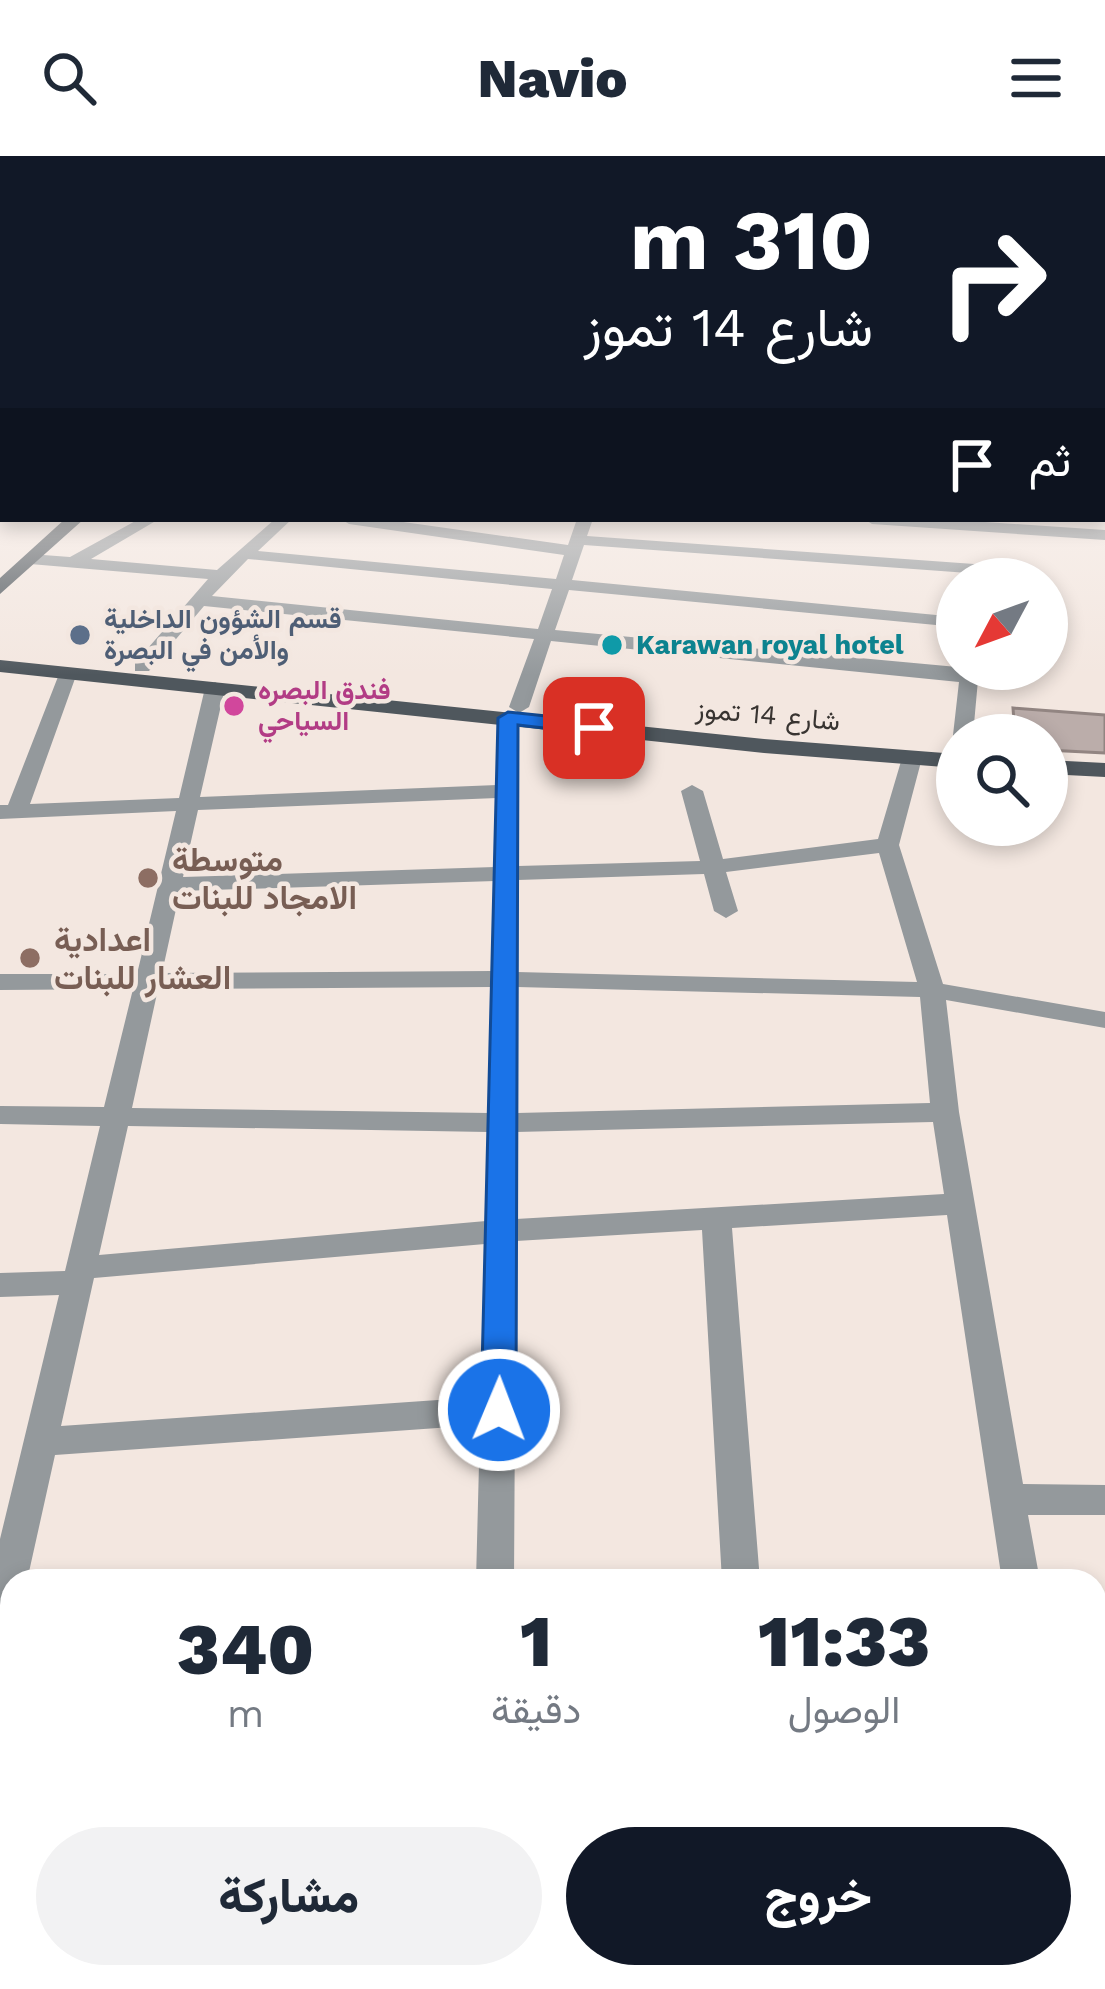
<!DOCTYPE html>
<html lang="ar">
<head>
<meta charset="utf-8">
<style>
  :root { --surface:#fff; --page:#f2f2f3; --text:#1f2937; --muted:#747a83; --accent:#111827 }
  body { margin:0; font-family:"Work Sans",Vazirmatn,sans-serif; background:var(--page); color:var(--text); direction:rtl; height:100vh; display:flex; flex-direction:column; font-size:45px; white-space:nowrap }
  * { box-sizing:border-box; margin:0 }
  p { font-size:39px; color:var(--muted) }
  .icon { flex:none; width:66px; height:66px; fill:none; stroke:currentColor; stroke-width:2; stroke-linecap:round; stroke-linejoin:round }
  .map { position:relative; flex:1; overflow:hidden; direction:ltr }
  .sheet { position:absolute; left:0px; top:1413px; width:1107px; height:420px; display:flex; flex-direction:column; background:var(--surface); border-radius:36px 36px 0 0; box-shadow:0 6px 18px #0003; direction:rtl }
  .sheet>* { flex:none }
  .top-card { position:absolute; left:0px; top:0px; width:1107px; height:366px; box-shadow:0 6px 18px #0003; direction:rtl; background:#111827; color:#fff; overflow:hidden }
  .needle { width:78px; rotate:229deg }
  .fabs { position:absolute; left:936px; top:402px; display:grid; gap:24px }
  .fabs a { display:grid; place-items:center; width:132px; height:132px; border-radius:50%; background:var(--surface); box-shadow:0 6px 18px #0003; font-size:60px }
  .pin { position:absolute; display:grid; place-items:center; width:102px; height:102px; color:#fff; margin:-51px; border-radius:24px; box-shadow:0 6px 18px #0006 }
  .me { position:absolute; width:132px; margin:-66px; rotate:1deg; stroke-linejoin:round; filter:drop-shadow(0 0 9px #0008) }
  .turn { display:flex; align-items:center; gap:42px; height:252px; padding:0 36px; font-size:54px }
  .turn .icon { width:156px; height:156px; stroke-width:2.5 }
  .turn b { display:block; font-size:84px; line-height:102px }
  .then { display:flex; align-items:center; height:114px; padding:0 36px; background:#0003; gap:24px; font-size:45px }
  .eta { display:flex; justify-content:space-evenly; align-items:center; height:204px; text-align:center }
  .eta b { font-size:72px; font-weight:800; line-height:84px }
  .action { display:flex; gap:24px; margin-top:auto; padding:24px 36px }
  .action a { flex:1; height:138px; border-radius:72px; background:var(--accent); color:#fff; font-size:48px; font-weight:800; line-height:138px; text-align:center }
  .action a+a { background:var(--page); color:var(--text) }
  header { display:flex; justify-content:space-between; align-items:center; height:156px; padding:0 36px; background:var(--surface); font-size:54px; font-weight:800 }
  .map>svg:first-child { display:block }
  .building { fill:#bbadaa; stroke:#928582; stroke-width:3 }
  .lines { fill:none; stroke-linecap:round; stroke-linejoin:round }
  .minor { fill:#94999c; fill-rule:evenodd }
  .major { fill:#4f575d; fill-rule:evenodd }
  .route { fill:#1a73e8; stroke:#114b97; stroke-width:3 }
  .service-dot { fill:#5c6f8a; stroke:#f3e7e0; stroke-width:4.5 }
  .culture-dot { fill:#0f9aa8; stroke:#f3e7e0; stroke-width:4.5 }
  .hotel-dot { fill:#d1479c; stroke:#f3e7e0; stroke-width:4.5 }
  .education-dot { fill:#8d6e63; stroke:#f3e7e0; stroke-width:4.5 }
  .labels { text-anchor:middle; stroke-width:9; stroke-linejoin:round; paint-order:stroke }
  .far-service-label { font-size:27px; font-weight:bold; fill:#4e5e75; stroke:#f3e7e0; text-anchor:start }
  .far-culture-label { font-size:27px; font-weight:bold; fill:#0d838f; stroke:#f3e7e0; text-anchor:start }
  .far-hotel-label { font-size:27px; font-weight:bold; fill:#b23c85; stroke:#f3e7e0; text-anchor:start }
  .far-street-label { font-size:27px; fill:#383431; stroke:#f3e7e0 }
  .education-label { font-size:33px; font-weight:bold; fill:#785e54; stroke:#f3e7e0; text-anchor:start }
</style>
</head>
<body>
<header><svg class="icon" aria-label="menu" viewBox="0 0 24 24"><path d="M4 6h16M4 12h16M4 18h16"/></svg>Navio<svg class="icon" aria-label="search" viewBox="0 0 24 24"><circle cx="10" cy="10" r="6"/><path d="M15 15l6 6"/></svg></header>
<div class="map">
<svg width="1105" height="1833" viewBox="0 0 1105 1833">
  <rect width="100%" height="100%" fill="#f3e7e0"/>
  <path class="building" d="M1013 552 1105 559V597L1047 594V579H1015Z"/>
  <g class="lines">
    <path class="minor" d="M0 272H3V280H0Z
      M139 363H159L91 403 217 414 275 363H292L258 395 556 423 564 399 349 368 341 363H382L568 389 577 363H593L587 380 988 409V417L982 418 584 389 572 424 957 461V471L569 434 555 474 979 513 973 579H957V584L953 579 959 526 551 485 529 551 519 557 509 551 534 483 204 450 149 515H135V507L208 423 30 408 22 403 30 398 70 401ZM248 403 552 433 538 473 212 440Z
      M864 363H941L1105 374V384L872 368Z
      M61 513 77 517 30 648 179 642 205 532 215 526 225 532 200 641 497 629 499 562 516 558 518 710 700 705 681 635 692 629 703 635 723 703 878 683 902 602 912 596 919 598 922 602 899 689 943 828 1105 856V872L946 844 959 956 1023 1328 1105 1329V1359H1028L1040 1425H1002L947 1059 732 1072 760 1425H722L702 1074 516 1085 514 1425H476L480 1269 55 1299 27 1425H12V1475L0 1480V1383L59 1139 0 1141V1117L65 1115 100 970 0 968V950L104 951 133 833 0 834V818H137L176 655 0 663V649H8ZM497 642 495 711 183 721 198 654ZM879 697 917 826 517 816 518 724 704 718 714 755 726 762 738 755 726 716ZM495 725 492 815 162 817 180 735ZM492 831 489 957 132 952 158 833ZM517 831 920 841 930 947 517 957ZM933 966 944 1038 516 1063V976ZM128 970 488 976 486 1065 99 1099ZM485 1088 481 1241 61 1270 94 1122Z
      M12 1509V1547L0 1548V1510Z
      M1095 1681H1105V1723L1095 1725Z
      M0 1761 12 1762V1806L0 1805Z
      M1095 1794 1105 1798V1833H1078L1074 1821H1095Z
      M209 1821H255L254 1833H208Z
      M476 1821H522L524 1833H478Z
      M868 1821H914L917 1833H871Z"/>
    <path class="major" d="M65 363H84L0 438V422Z
      M0 504 764 583 957 598V612L764 597 0 516Z
      M1047 604 1105 607V621L1047 618Z"/>
  </g>
  <linearGradient id="sky" x2="0" y2="1"><stop stop-color="#7cb5e2"/><stop offset="0.5" stop-color="#faf4f1"/><stop offset="1" stop-color="#faf4f1" stop-opacity="0"/></linearGradient>
  <rect width="1105" height="519" fill="url(#sky)"/>
  <path class="route" d="M508 556 594 565 604 572 594 578 518 569 516 1254 511 1264H486L481 1254 498 562Z"/>
  <circle class="service-dot" cx="80" cy="479" r="12"/>
  <circle class="culture-dot" cx="612" cy="489" r="12"/>
  <circle class="hotel-dot" cx="234" cy="550" r="12"/>
  <g class="education-dot">
    <circle cx="148" cy="722" r="12"/>
    <circle cx="30" cy="802" r="12"/>
  </g>
  <g class="labels">
    <g class="far-service-label">
      <text x="104" y="472">قسم الشؤون الداخلية<tspan x="104" dy="31">والأمن في البصرة</tspan></text>
    </g>
    <g class="far-culture-label">
      <text x="636" y="498">Karawan royal hotel</text>
    </g>
    <g class="far-hotel-label">
      <text x="258" y="543">فندق البصره<tspan x="258" dy="31">السياحي</tspan></text>
    </g>
    <g class="far-street-label">
      <text transform="translate(768 559) rotate(5)" y="9">شارع 14 تموز</text>
    </g>
    <g class="education-label">
      <text x="172" y="715">متوسطة<tspan x="172" dy="38">الامجاد للبنات</tspan></text>
      <text x="54" y="795">اعدادية<tspan x="54" dy="38">العشار للبنات</tspan></text>
    </g>
  </g>
</svg>
<div class="fabs">
<a><svg class="needle" viewBox="-14 -14 28 28"><path d="M0-13l5 13h-10z" fill="#e53935"/><path d="M0 13l5-13h-10z" fill="#747a83"/></svg></a>
<a><svg class="icon" aria-label="search" viewBox="0 0 24 24"><circle cx="10" cy="10" r="6"/><path d="M15 15l6 6"/></svg></a>
</div>
<div class="pin" style="left:594px;top:572px;background:#d93025"><svg class="icon" aria-label="arrive" viewBox="0 0 24 24"><path d="M6 21V4h12l-3 4 3 4H6"/></svg></div>
<svg class="me" style="left:499px;top:1254px" viewBox="-20 -20 40 40"><circle r="17" fill="#1a73e8" stroke="#fff" stroke-width="3"/><path d="M0-11L8 9 0 5-8 9z" fill="#fff"/></svg>
<div class="top-card">
<div class="turn"><svg class="icon" aria-label="right" viewBox="0 0 24 24"><path d="M7 20v-9h11M14 6l5 5-5 5"/></svg><div><b>310 m</b>شارع 14 تموز</div></div>
<div class="then">ثم<svg class="icon" aria-label="arrive" viewBox="0 0 24 24"><path d="M6 21V4h12l-3 4 3 4H6"/></svg></div>
</div>
<section class="sheet">
<div class="eta">
<div><b>11:33</b><p>الوصول</p></div>
<div><b>1</b><p>دقيقة</p></div>
<div><b>340</b><p>m</p></div>
</div>
<div class="action"><a>خروج</a><a>مشاركة</a></div>
</section>
</div>
</body>
</html>
